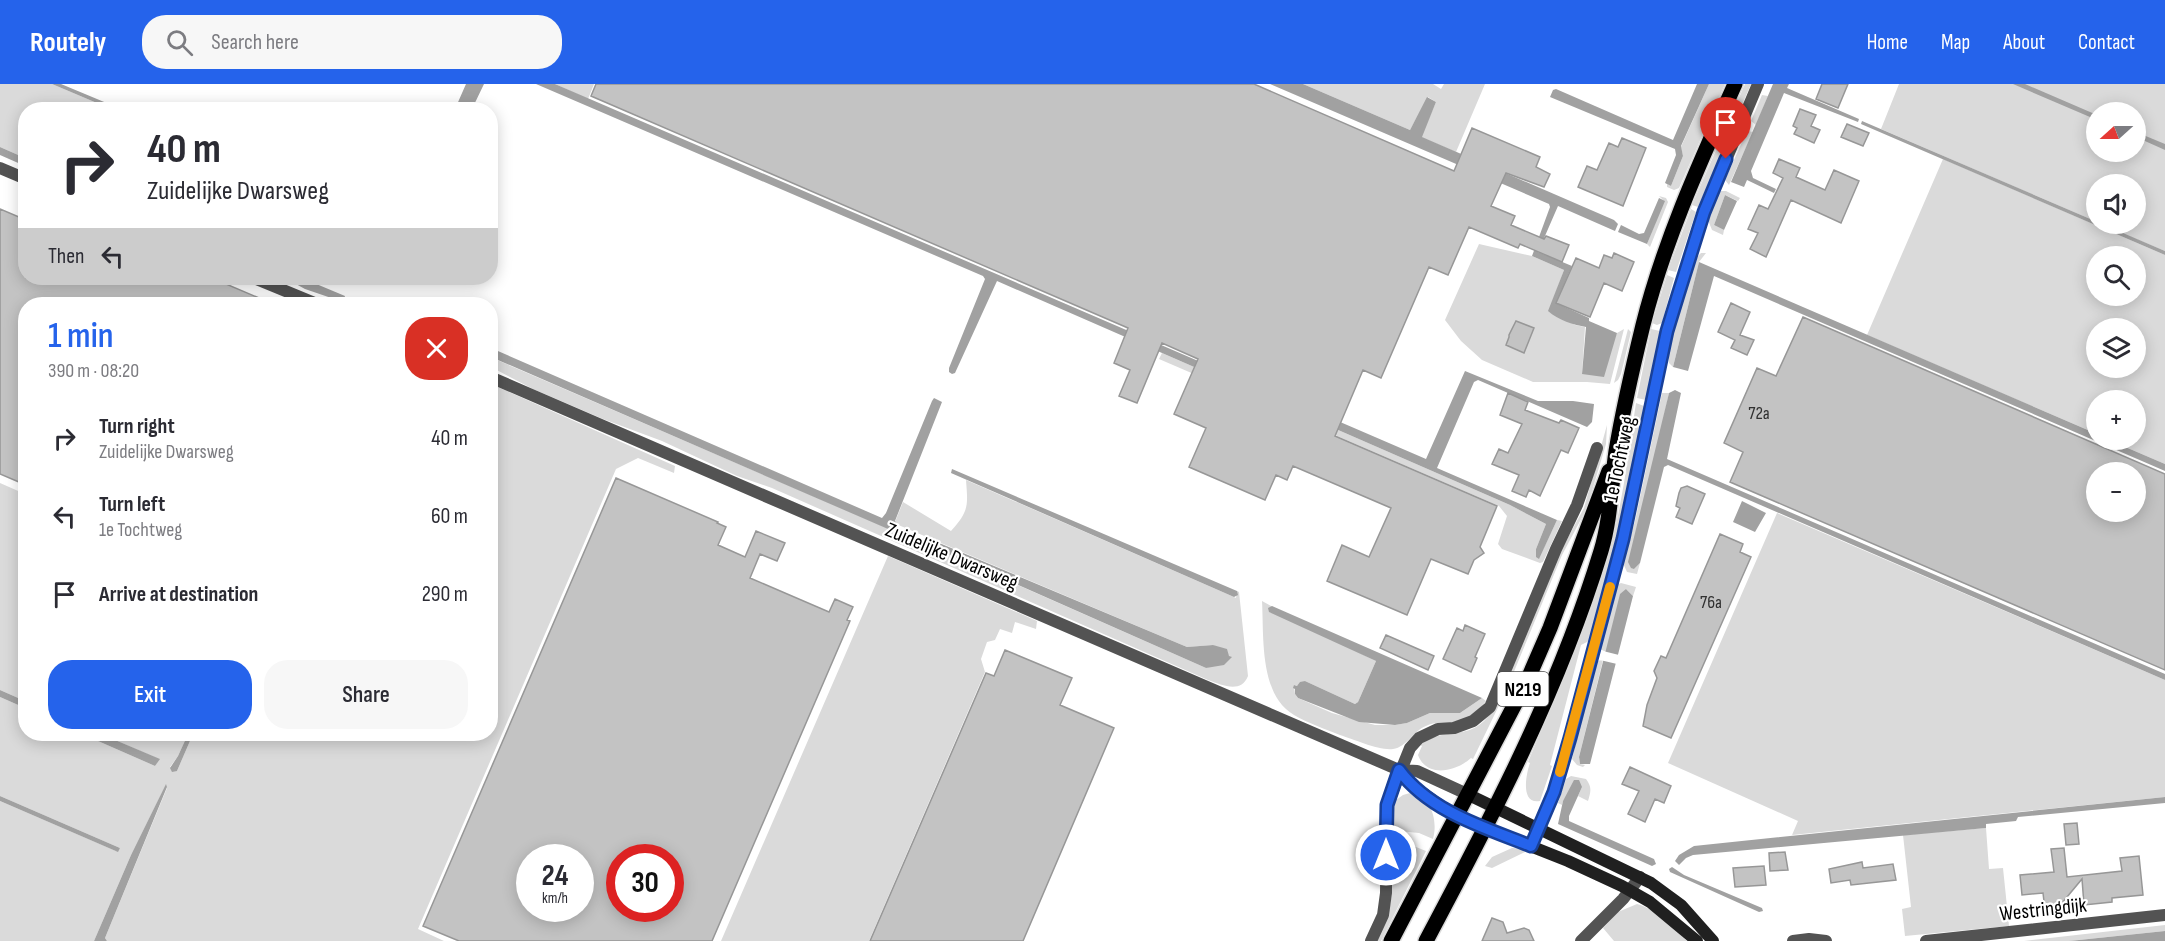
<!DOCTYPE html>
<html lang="en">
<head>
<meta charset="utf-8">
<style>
  :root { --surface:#fff; --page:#f7f7f7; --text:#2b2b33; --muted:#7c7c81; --accent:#2563eb }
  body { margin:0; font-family:"Sofia Sans Condensed",sans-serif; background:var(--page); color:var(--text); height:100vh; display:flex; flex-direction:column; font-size:22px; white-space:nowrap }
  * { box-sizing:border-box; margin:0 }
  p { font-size:20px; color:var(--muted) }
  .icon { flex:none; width:33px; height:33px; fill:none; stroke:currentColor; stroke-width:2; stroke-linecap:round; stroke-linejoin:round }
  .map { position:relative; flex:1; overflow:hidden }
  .details { position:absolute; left:18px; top:213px; width:480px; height:444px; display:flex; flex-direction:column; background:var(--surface); border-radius:24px; box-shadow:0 3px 15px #0003 }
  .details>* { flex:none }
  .top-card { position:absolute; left:18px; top:18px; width:480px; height:183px; border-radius:24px; box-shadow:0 3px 15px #0003; background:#fff; color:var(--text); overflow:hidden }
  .needle { width:39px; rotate:249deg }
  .fabs { position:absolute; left:2086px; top:18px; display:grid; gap:12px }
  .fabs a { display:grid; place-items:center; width:60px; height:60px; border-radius:50%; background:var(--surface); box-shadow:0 3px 15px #0003; font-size:30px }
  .speed { position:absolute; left:516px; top:760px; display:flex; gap:12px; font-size:30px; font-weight:700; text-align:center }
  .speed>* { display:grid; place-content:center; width:78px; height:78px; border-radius:50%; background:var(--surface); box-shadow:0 3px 15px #0003; line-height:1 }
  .speed small { font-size:15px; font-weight:400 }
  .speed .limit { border:9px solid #d22; background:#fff; color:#111 }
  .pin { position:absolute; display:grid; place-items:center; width:51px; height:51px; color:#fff; margin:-62px -26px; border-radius:50% 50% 50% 0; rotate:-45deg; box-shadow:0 0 6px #0007 }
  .pin .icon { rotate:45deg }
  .me { position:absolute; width:66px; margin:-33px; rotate:0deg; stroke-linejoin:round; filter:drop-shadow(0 0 4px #0008) }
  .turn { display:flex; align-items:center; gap:21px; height:126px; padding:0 30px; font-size:27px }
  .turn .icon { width:78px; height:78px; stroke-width:2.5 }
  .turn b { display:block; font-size:42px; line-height:51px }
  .then { display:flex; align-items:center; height:57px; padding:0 30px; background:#0003; gap:12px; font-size:22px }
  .round { display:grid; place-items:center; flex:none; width:63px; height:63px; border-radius:24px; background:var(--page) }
  .overview { display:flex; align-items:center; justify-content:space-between; height:102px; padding:0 30px }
  h1 { font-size:36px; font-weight:600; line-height:45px; color:var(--accent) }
  .primary-button { display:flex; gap:12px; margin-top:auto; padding:12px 30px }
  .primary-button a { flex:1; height:69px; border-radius:24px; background:var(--accent); color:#fff; font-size:24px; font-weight:600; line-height:69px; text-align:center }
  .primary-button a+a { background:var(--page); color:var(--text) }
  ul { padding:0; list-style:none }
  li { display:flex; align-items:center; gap:18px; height:78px; padding:0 30px }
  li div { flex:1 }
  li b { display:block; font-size:22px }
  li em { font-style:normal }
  header { display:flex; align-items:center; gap:36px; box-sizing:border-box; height:84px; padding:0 30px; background:var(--accent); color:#fff }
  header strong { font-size:28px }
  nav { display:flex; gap:33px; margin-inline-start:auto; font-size:21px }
  .search { width:420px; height:54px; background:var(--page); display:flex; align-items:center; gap:15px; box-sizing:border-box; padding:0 21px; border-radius:24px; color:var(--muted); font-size:22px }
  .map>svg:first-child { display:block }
  .green { fill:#dadada; fill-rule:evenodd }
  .water { fill:#a1a1a1 }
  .pier { fill:#fff }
  .building { fill:#c3c3c3; stroke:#979797; stroke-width:1.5; fill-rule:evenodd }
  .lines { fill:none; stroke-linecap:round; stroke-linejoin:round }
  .primary-casing { stroke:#dbdbdb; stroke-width:18 }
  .street { stroke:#535353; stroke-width:12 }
  .secondary { stroke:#202020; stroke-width:12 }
  .primary { stroke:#000; stroke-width:15 }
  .route-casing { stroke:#184099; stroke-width:15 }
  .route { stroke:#2563eb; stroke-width:10 }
  .slow { stroke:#f59e0b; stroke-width:10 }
  .labels { text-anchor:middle; stroke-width:4.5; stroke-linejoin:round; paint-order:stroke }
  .number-label { font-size:18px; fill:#313131 }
  .shield { fill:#fff; stroke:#4c4c4c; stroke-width:1.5 }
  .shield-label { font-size:20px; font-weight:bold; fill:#000 }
  .street-label { font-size:21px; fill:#000; stroke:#fff }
</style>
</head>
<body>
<header>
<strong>Routely</strong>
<div class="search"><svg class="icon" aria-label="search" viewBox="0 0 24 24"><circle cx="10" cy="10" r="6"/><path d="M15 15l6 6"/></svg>Search here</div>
<nav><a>Home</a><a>Map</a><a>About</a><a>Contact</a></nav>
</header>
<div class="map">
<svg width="2165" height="857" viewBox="0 0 2165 857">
  <rect width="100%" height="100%" fill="#fff"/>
  <path class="green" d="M0 0H52L111 25 26 26 25 74 0 63Z
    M555 0H594L588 15Z
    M1303 0H1433L1441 5 1444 0H1485L1456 68 1421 53 1436 18 1428 13 1410 46Z
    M1709 0H1725L1679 104 1674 106 1667 103V100L1671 102 1683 72 1681 63Z
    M1745 0H1751L1698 123 1692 121Z
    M1899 0H2165V167L2100 140H2136V100H2097V138L1881 45ZM2097 28H2136V68H2097Z
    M1762 11 1768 12 1756 41 1751 37Z
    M1747 47 1753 48 1729 101 1725 96Z
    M1943 75 2165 171V380L2109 356H2136V316H2097V350L1867 251ZM2097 172H2136V212H2097ZM2097 244H2136V284H2097Z
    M1721 107H1726L1740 114 1738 117 1725 111 1714 141 1724 146 1723 151 1712 146 1708 136 1718 111Z
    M1659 112 1666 114 1668 118 1650 163 1647 160 1664 117Z
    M1691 125 1696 128 1676 188 1668 186Z
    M1479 160 1532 172 1564 186 1549 227 1575 241 1585 243 1582 290 1614 256 1617 249 1624 245 1610 300 1587 298H1533L1482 276 1461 257 1445 236Z
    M1701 169H1706L1699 178 1673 283 1669 279C1667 259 1687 182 1701 169Z
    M1667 191 1674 194 1662 239 1657 241 1652 239Z
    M1628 245 1631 248 1621 290 1618 296 1614 299Z
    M1651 245 1660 247 1646 316 1637 314Z
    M1162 269 1510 421 1546 440 1536 465 1539 474 1557 436 1562 437 1543 478 1540 479 1502 465 1498 460 1507 432 1499 422 1159 275Z
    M490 273 927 461 1206 584 1227 575 1229 572 1213 561 1187 563 896 440 895 438 903 418 951 447C969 427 968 422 966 396L1234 513 1236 514 1237 507 1239 508 1248 592C1241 610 1222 601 1208 596L772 404 737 392 662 357 603 335 533 305 491 283Z
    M491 300 675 382 674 389 638 374 616 385 418 845 444 857H107L105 854 167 704 166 701 131 771 94 857H0V717L116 767 120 764 0 712V613L25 624 26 650H82L155 682 159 675 101 650H188L178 672 170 683 177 687 193 650H490Z
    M1662 309H1669L1654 378 1634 485 1640 479 1637 490 1627 488 1623 479 1635 437Z
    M1636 319 1644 322 1619 446 1589 557 1581 561 1550 681 1552 682 1540 717C1520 721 1526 690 1530 679L1528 678C1557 609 1589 540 1609 468 1623 420 1628 369 1636 319Z
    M1607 341 1606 360 1587 424 1562 471 1506 607 1474 673 1473 675 1471 674C1457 687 1427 695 1418 671L1422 662 1420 661C1447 640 1472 661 1494 624L1561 466 1584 424Z
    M0 399 25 410V617L0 606Z
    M1777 429 2165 596V713L1792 751 1798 737 1668 679Z
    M888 472 1037 537 1036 545 1015 538 1012 549 1000 545 995 556 987 558 981 575 985 588 869 857H721Z
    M1621 499 1636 503 1633 512 1626 505 1606 568 1598 564 1616 501Z
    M1262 517 1333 556 1376 577 1358 618 1355 620 1305 597 1297 602 1294 601 1295 610 1298 614 1332 629 1375 641H1395L1407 639 1430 629H1460L1482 614 1486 617C1477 629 1465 638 1448 639 1440 639 1433 638 1426 642 1413 647 1407 663 1393 665 1380 667 1353 655 1340 651 1325 645 1308 639 1294 631 1259 611 1264 552 1262 517Z
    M1603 576 1579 673 1580 680 1585 681 1583 683 1577 681 1572 675 1596 577Z
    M1571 692 1586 695C1592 703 1591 707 1588 717L1578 712 1582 703 1563 717 1562 721 1558 719 1566 695Z
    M1410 709C1432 712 1438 737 1433 755L1419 749 1399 747 1393 741 1390 729 1396 716 1403 711Z
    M1986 744 1989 785 2003 784 2009 842 1905 852 1902 825 1911 823 1903 751Z
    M1395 761 1416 763 1426 767 1381 857H1376C1396 818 1393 805 1391 762Z
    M1512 764 1526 765 1525 768 1492 784 1485 782 1492 773Z
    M1637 820C1656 825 1674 844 1687 857H1614L1603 844 1618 828Z
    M2165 841V847L2069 857H2024Z"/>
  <path class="water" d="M52 0H61L121 25H111Z
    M466 0H484L472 25H455Z
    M536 0H555L1426 375 1465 287 1538 317H1573L1594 320 1592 338 1587 343 1478 296 1474 298 1437 384 1557 436 1539 475 1536 473V465L1546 440 1510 421 997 197 955 289 952 290 949 288V284L985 195 983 192Z
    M1270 0H1303L1410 46 1427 13 1436 18 1422 53 1614 136 1618 140 1615 147 1558 122 1538 168 1572 182 1556 219 1589 234V237L1617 249 1604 293 1582 290 1586 243C1574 241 1558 236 1548 227L1564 186 1532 172 1550 123 1549 120Z
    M1697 0H1709L1681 62 1683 72 1671 102 1665 99 1676 71 1675 65 1550 13 1553 6 1556 5 1673 56Z
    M1773 0H1789L1787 4 1859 35 1858 38 1784 9 1751 87 1753 94 1776 105 1774 109 1747 96 1744 103 1731 98Z
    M2013 0H2025L2097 31V36Z
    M1862 37 2165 167V171L1861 40Z
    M2136 48 2165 60V66L2136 53Z
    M0 63 25 74V82L0 71Z
    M1725 111 1737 117 1724 146 1714 141Z
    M1659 114 1665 117 1647 160 1618 148 1621 141 1639 150 1644 149Z
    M1699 178 2097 350V356H2109L2165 380V387L1714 192 1688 287 1673 283Z
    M285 194H302L345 212 343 218 305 205Z
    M491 264 882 434 886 429 932 317 934 314 942 318 895 437 898 441 895 448 491 273Z
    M1675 306 1681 309 1667 375 2165 590V596L1668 381 1664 383 1640 479 1634 485 1631 484 1628 478 1669 309Z
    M952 385 1237 507 1238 511 1234 513 951 389Z
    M1742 417 1766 429 1755 448 1733 438Z
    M925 453 1187 563 1213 561 1227 565 1229 572 1232 573 1224 581 1206 584 923 459Z
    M1626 505 1633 512 1590 680H1580L1579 673 1620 510Z
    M1272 522 1482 614 1460 629H1430L1407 639 1395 641 1359 638 1298 614 1295 610V605L1293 604 1294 601 1297 602 1300 598 1305 597 1355 620 1358 618 1376 577 1269 528 1268 524Z
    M0 606 25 617V624L0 613Z
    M82 650H101L160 675 155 682Z
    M188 650H193L177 687 172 688 170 684 178 672Z
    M1574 696H1579L1582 703 1569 732V737L1654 775 1656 780 1652 782 1558 740 1563 717Z
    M166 700 167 703 105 854 107 857H94L131 771Z
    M0 712 120 764 118 768 0 717Z
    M2165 713V719L2018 733 2016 737 1986 740V744L1693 771 1686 774 1679 781 1675 777 1679 771 1694 762Z
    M1672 783 1684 791 1762 824 1763 827 1759 828 1670 788 1669 785Z
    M2165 847V857H2069L2079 856Z"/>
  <path class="pier" d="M1603 567 1619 571 1617 580 1600 576Z"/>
  <path class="building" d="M596 0H1254L1454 87 1472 44 1540 73 1536 83 1550 90 1544 103 1506 89 1491 122 1515 132 1511 141 1544 155 1546 152 1569 161 1562 178 1520 160 1518 164 1469 143 1448 191 1429 183 1381 294 1363 286 1335 352 1497 422 1480 463 1484 469 1474 476 1468 490 1431 475 1407 531 1327 497 1342 461 1369 473 1391 424 1293 382 1287 396 1276 391 1265 416 1189 383 1206 344 1174 330 1198 275 1162 259 1137 319 1119 312 1130 286 1114 279 1128 244 591 12Z
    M1822 0H1848L1838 24 1816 15Z
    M1800 25 1816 31 1811 42 1820 46 1814 59 1794 50 1797 44 1793 42Z
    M1847 40 1869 49 1863 62 1841 53Z
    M1622 54 1646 64 1623 122 1578 103 1587 82 1597 86 1609 59 1618 63Z
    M1779 75 1800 84 1796 93 1825 106 1834 86 1859 97 1841 139 1791 116 1766 173 1750 165 1758 149 1748 145 1759 121 1768 125 1783 94 1773 89Z
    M0 125 26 136V194H212L273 220H26V401L0 390Z
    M1614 169 1634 178 1622 207 1604 199 1590 233 1556 219 1576 174 1599 184 1604 171 1612 174Z
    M1731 219 1750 228 1740 251 1754 256 1747 271 1731 264 1735 256 1718 248Z
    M1803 233 2165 390V586L1730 398 1743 368 1724 359 1757 284 1776 292ZM2097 388H2136V428H2097Z
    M1516 237 1534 244 1524 269 1506 261 1509 253V251Z
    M1508 309 1528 318 1525 326 1559 339 1561 336 1579 344 1568 369 1561 366 1540 412 1529 406 1526 413 1512 407 1519 391 1492 380 1499 365 1508 369 1522 340 1500 331Z
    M616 394 718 438 717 439 726 443 718 461 745 473 756 447 785 459 777 477 760 470 750 494 829 528 835 515 853 523 847 536 850 537 712 857H459L423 842ZM530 774H580V825H530ZM620 774H670V825H620Z
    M1687 402 1705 410 1692 440 1676 433 1680 424 1676 422 1679 409 1681 404Z
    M1720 450 1743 460 1740 468 1751 473 1671 654 1643 642 1647 621 1657 594 1654 587 1661 572 1666 574Z
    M1465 541 1485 550 1475 573 1477 574 1471 588 1443 575 1457 544 1463 547Z
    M1386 551 1434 572 1428 586 1380 564Z
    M1005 566 1072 594 1060 621 1114 644 1023 857H870L986 589 994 592Z
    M1630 683 1671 702 1664 719 1655 715 1645 738 1628 730 1639 707 1622 700Z
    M2077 739 2079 760 2066 761 2064 740Z
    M2064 764 2067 793 2122 787 2120 774 2139 772 2143 811 2112 814V818L2084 821 2082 795 2057 825 2045 826 2043 809 2022 811 2020 791 2054 788 2051 765Z
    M1785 768 1788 786 1770 787 1769 769Z
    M1862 778 1863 784 1893 780 1896 796 1851 801 1850 796 1831 799 1829 785Z
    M1764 782 1766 801 1735 803 1733 784Z
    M1492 834 1503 838 1507 849 1524 844 1529 846 1534 857H1482Z"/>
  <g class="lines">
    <defs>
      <path id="primary" d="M1391 857 1527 597 1550 544 1609 387
        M1426 857C1493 731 1559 605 1601 467 1611 434 1611 400 1616 367 1623 325 1633 282 1643 241 1664 157 1700 78 1735 0"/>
    </defs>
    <use href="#primary" class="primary-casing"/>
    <path class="street" d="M0 84 26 95
      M254 194 317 220
      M490 293 1399 686 1417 687 1467 710
      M1399 686 1408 698 1455 732
      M1531 762 1554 708 1570 654 1623 455 1667 247 1683 193 1704 128 1758 0
      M1371 857 1383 831 1386 809 1387 721 1410 664 1419 654 1438 645 1454 644 1473 637 1490 623 1556 465 1577 421 1597 364
      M1581 857 1623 815 1640 793
      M1793 857 1809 855 1826 857
      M1926 857 2165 831"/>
    <path class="secondary" d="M1467 710 1651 799 1681 821 1713 857
      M1455 732 1568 777 1622 802 1650 818 1697 857"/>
    <use href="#primary" class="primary"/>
  </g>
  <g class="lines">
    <defs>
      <path id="route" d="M1386 771 1387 721 1399 686C1430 728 1486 744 1531 762L1554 708 1570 654 1623 455 1667 247 1678 211 1704 128 1726 75"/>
    </defs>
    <use href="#route" class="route-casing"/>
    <use href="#route" class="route"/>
    <path class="slow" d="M1560 688 1610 503"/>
  </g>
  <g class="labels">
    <g class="number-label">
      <text x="1759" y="335">72a</text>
      <text x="1711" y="524">76a</text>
    </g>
    <rect class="shield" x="1497.5" y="588" width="51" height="34" rx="4.5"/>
    <g class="shield-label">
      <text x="1523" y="612">N219</text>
    </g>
    <g class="street-label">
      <text transform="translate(1619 375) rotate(-78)" y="7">1e Tochtweg</text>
      <text transform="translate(952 472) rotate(23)" y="7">Zuidelijke Dwarsweg</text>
      <text transform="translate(2043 825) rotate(-6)" y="7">Westringdijk</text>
    </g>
  </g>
</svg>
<div class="fabs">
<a><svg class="needle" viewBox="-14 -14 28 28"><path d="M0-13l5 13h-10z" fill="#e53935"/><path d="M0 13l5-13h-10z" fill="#7c7c81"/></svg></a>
<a><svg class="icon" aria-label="sound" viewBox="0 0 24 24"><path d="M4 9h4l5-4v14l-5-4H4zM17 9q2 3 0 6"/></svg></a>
<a><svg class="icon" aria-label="search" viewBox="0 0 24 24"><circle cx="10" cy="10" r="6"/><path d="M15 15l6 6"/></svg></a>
<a><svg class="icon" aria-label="layers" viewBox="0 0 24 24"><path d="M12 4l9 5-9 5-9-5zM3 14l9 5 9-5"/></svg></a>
<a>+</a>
<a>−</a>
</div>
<div class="speed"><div>24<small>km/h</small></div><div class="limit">30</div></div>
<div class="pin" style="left:1726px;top:75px;background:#d93025"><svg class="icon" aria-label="arrive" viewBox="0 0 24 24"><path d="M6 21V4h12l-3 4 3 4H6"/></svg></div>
<svg class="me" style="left:1386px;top:771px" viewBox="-20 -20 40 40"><circle r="17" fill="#2563eb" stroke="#fff" stroke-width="3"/><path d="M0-11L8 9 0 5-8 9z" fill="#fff"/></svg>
<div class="top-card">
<div class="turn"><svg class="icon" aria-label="right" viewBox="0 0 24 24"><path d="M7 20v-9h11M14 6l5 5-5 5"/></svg><div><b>40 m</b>Zuidelijke Dwarsweg</div></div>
<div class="then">Then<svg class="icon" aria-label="left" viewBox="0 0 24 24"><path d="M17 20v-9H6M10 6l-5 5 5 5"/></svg></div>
</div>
<section class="details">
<div class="overview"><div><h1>1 min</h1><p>390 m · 08:20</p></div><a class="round" style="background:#d93025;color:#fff"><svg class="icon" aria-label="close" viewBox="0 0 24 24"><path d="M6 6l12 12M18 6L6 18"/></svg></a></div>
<ul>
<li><svg class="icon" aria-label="right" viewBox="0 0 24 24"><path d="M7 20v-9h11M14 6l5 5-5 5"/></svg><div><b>Turn right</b><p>Zuidelijke Dwarsweg</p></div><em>40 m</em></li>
<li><svg class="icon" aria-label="left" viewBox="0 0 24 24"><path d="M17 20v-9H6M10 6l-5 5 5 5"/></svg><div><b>Turn left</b><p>1e Tochtweg</p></div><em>60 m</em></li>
<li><svg class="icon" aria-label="arrive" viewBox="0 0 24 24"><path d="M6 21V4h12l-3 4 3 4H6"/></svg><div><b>Arrive at destination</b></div><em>290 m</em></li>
</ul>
<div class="primary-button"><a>Exit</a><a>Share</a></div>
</section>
</div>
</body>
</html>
